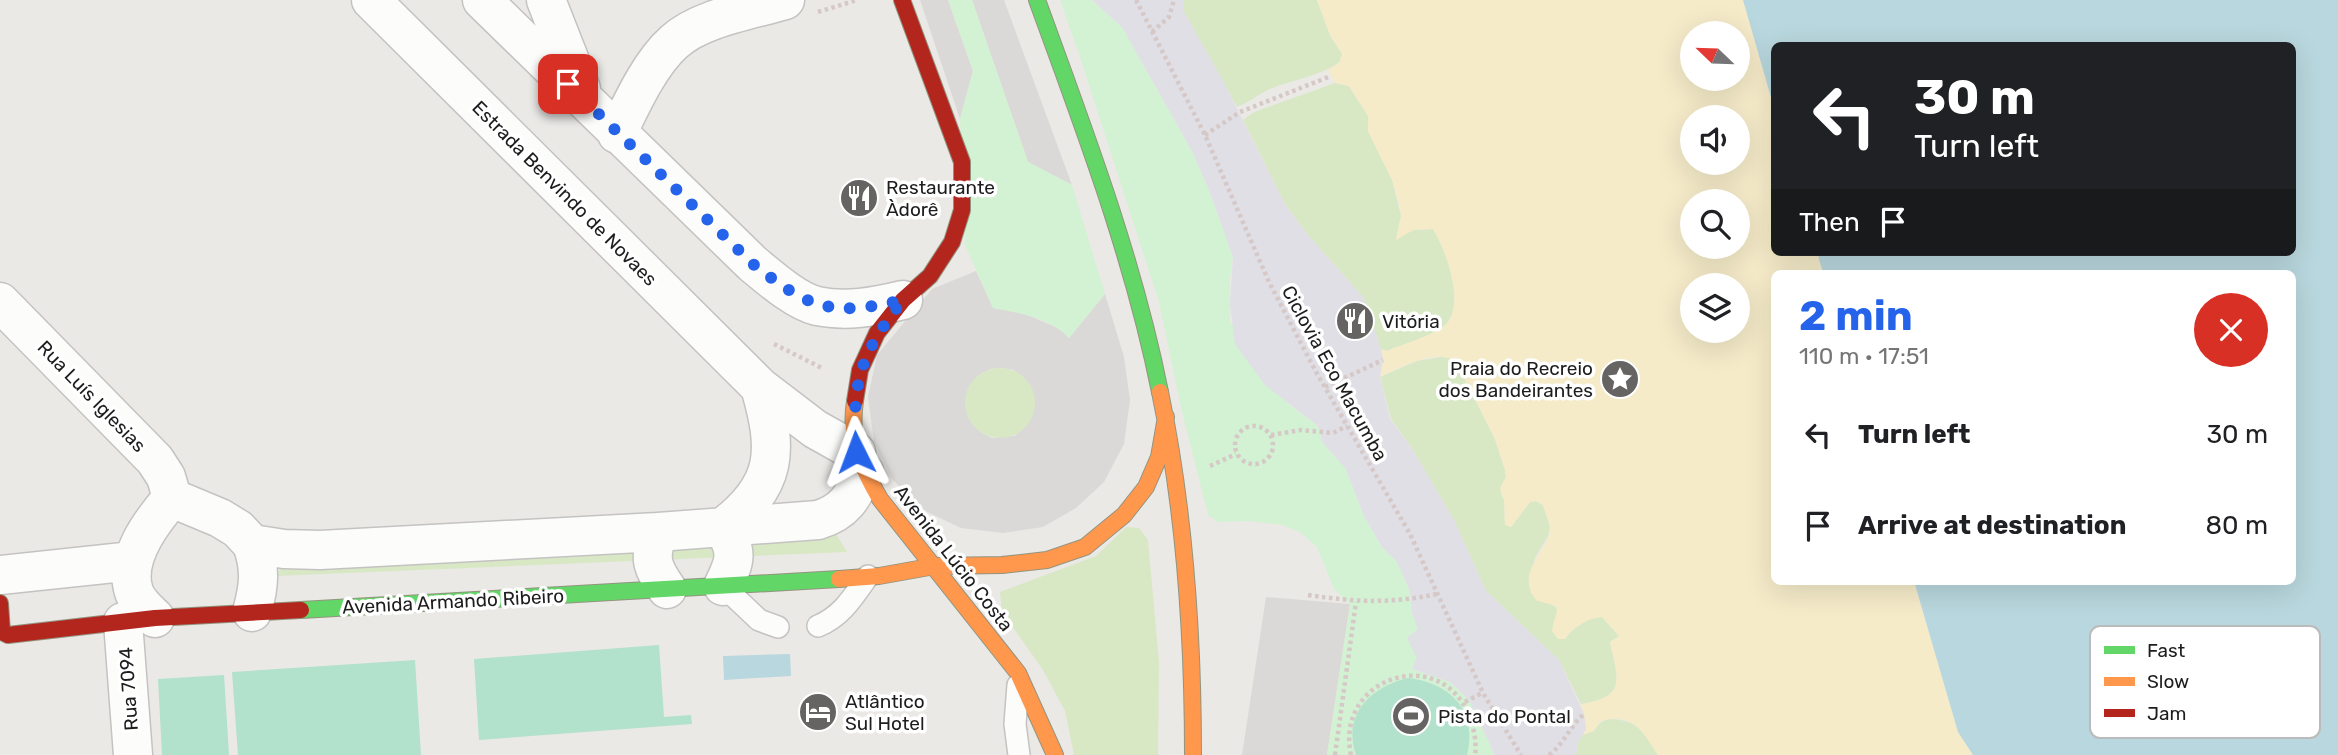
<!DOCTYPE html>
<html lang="en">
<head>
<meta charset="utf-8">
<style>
  :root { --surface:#fff; --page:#f2f2f2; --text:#202124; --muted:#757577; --accent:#2563eb }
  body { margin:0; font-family:Rubik,sans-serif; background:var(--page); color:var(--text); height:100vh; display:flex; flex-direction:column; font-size:26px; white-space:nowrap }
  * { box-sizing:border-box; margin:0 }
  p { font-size:23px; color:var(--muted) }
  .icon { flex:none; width:38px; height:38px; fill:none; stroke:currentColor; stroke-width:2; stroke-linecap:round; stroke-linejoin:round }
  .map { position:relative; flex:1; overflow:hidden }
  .panel { position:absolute; left:1771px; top:270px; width:525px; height:315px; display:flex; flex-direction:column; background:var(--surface); border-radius:10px; box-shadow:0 7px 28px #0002 }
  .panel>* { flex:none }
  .banner { position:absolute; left:1771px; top:42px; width:525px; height:214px; border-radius:10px; box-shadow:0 7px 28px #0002; background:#202124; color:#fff; overflow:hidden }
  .needle { width:46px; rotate:293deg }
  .fabs { position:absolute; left:1680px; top:21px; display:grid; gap:14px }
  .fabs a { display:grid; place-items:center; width:70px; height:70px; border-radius:50%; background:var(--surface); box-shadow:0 7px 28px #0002; font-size:35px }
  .pin { position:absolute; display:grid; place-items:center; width:60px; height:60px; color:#fff; margin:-30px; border-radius:14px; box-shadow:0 4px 10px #0006 }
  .me { position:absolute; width:77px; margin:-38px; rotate:357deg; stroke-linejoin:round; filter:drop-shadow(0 0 5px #0008) }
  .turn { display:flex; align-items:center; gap:24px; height:147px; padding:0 28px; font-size:32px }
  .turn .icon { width:91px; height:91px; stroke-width:2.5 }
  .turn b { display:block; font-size:49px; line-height:60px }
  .then { display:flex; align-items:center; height:66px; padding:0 28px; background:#0003; gap:14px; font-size:26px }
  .round { display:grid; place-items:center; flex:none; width:74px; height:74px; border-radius:37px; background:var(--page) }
  .summary { display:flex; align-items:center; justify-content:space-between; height:119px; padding:0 28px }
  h1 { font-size:42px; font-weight:700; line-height:52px; color:var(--accent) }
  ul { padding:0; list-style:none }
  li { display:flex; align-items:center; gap:21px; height:91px; padding:0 28px }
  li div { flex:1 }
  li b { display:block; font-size:26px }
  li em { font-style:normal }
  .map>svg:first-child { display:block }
  .residential { fill:#dad9d7; fill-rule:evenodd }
  .grass { fill:#d8e8c5 }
  .sand { fill:#f5ebc9; fill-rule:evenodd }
  .park { fill:#d3f1d3 }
  .pitch { fill:#b2e1cc }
  .plaza { fill:#e0dfe5 }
  .water { fill:#b9d7de }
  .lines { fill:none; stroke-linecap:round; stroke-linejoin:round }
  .lane-casing { stroke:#c4c3c2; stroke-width:24 }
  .street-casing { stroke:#c4c3c2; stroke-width:41 }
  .fast-casing { stroke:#93947f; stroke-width:18 }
  .slow-casing { stroke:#93947f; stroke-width:18 }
  .jam-casing { stroke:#93947f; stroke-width:18 }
  .path { stroke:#d5c8c6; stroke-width:4.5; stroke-dasharray:3.5 3.5; stroke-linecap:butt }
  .lane { stroke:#fcfcfb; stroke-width:21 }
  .street { stroke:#fcfcfb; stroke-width:38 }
  .fast { stroke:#63d668; stroke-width:16 }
  .slow { stroke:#ff974d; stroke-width:16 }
  .jam { stroke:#b3261e; stroke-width:16 }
  .route { stroke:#2563eb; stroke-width:12; stroke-dasharray:0 21.6 }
  .labels { text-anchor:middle; stroke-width:7; stroke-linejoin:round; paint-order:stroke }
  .poi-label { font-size:19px; fill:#1d1d1d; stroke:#fff; text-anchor:start }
  .street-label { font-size:19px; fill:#1d1d1d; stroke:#fff }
  .key { fill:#fff; stroke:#bbb; stroke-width:2 }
  .key-label { font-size:19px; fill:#1d1d1d }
</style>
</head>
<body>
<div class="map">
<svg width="2338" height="755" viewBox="0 0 2338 755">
  <rect width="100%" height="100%" fill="#ebe9e6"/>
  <path class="residential" d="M920 0H948L973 71 960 119Z
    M972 0H1004L1072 185 1028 162Z
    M976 271 993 308 1023 313 1060 329 1069 338 1105 294 1124 357 1130 400 1124 444 1104 482 1076 508 1043 527 1003 533 961 528 923 510 893 480 874 442 868 397 877 355 932 289ZM1002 368 1014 370 1023 429 1014 436 992 438 982 433 968 417 966 395 971 384 979 375 990 369Z
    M1266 597 1350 604 1327 755H1242Z"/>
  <path class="grass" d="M1183 0H1317L1330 35 1342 54V59C1331 74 1285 81 1266 91 1256 96 1248 103 1237 107L1184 12Z
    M1335 83 1349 86 1368 116V131L1392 180 1401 216 1396 239 1413 230 1433 229C1446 250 1468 308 1443 327 1431 336 1401 345 1387 351L1381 349 1363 297 1306 233 1285 204 1243 120 1254 112Z
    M1441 357 1452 358 1456 362 1495 439 1505 470 1506 477 1501 495 1504 499 1505 525 1511 527 1530 502 1536 501 1543 505 1550 527 1548 536 1535 558 1529 580 1531 593 1545 603 1552 602 1559 612 1553 625 1569 632 1592 617H1602L1619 636 1610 642C1618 679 1627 697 1581 704L1559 660 1486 591 1454 520 1411 447 1391 419 1380 377 1417 361Z
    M965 403a35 35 0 1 1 70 0a35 35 0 1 1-70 0Z
    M1126 527 1139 528 1148 540 1159 662 1158 755H1074L1065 711 1043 670 1002 612 1000 592 1096 556Z
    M833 529 847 552 277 576 285 557Z
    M1608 719C1639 720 1643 730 1658 755H1576L1578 743 1582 735C1597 730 1596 723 1608 719Z"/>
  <path class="sand" d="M1317 0H1743L1774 108V252H1817L1823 273H1774V581H1914L1958 732 1973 755H1658C1643 732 1633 712 1601 721L1594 731 1582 735 1586 729 1581 704C1627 697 1618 679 1610 642L1619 636 1602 617C1588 618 1573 627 1565 639H1558L1552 631C1555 608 1567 607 1537 601 1512 571 1551 551 1550 527 1549 520 1545 512 1543 505L1536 501 1530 502 1511 527 1505 525 1504 500 1500 488 1506 477 1505 470 1495 439 1456 362C1438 347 1399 368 1380 377L1383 360 1381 349 1387 351C1401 345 1431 336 1443 327 1468 308 1446 250 1433 229L1413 230 1396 240 1401 216 1399 204 1392 180 1368 131V116L1349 86 1335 83 1328 70 1339 63 1342 54 1330 35ZM1692 33H1738V79H1692ZM1692 117H1738V163H1692ZM1692 201H1738V247H1692ZM1692 285H1738V331H1692Z"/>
  <path class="park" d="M948 0H972L1028 162 1072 185 1105 294 1069 338C1050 318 1019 313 993 308L965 245 960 119 973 71Z
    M1060 0H1092L1122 27 1193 153 1209 190 1233 257 1230 278V321L1288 404 1318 426 1323 443 1346 469 1364 516 1382 547 1397 562 1410 591 1412 613 1419 629 1417 658 1412 669 1450 682 1469 700 1495 755H1327L1350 604 1334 589 1317 547 1300 532 1282 525 1249 521 1218 522 1208 515 1182 412 1159 302 1080 57Z"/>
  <path class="pitch" d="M659 645 664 717 691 715 692 724 479 740 474 659Z
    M415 660 421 755H238L232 672Z
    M224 675 229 755H162L158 679Z
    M1408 678C1450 683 1478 710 1467 755H1356C1342 714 1371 687 1408 678Z"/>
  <path class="plaza" d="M1092 0H1183L1184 12 1221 77 1285 204 1306 233 1363 297 1381 349 1383 360 1380 377 1390 419 1411 447 1454 520 1486 591 1559 660 1584 714 1586 729 1578 743 1576 755H1495L1469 700 1450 682 1412 669 1417 658 1407 638 1418 629 1412 613 1410 591 1397 562 1382 547 1364 516 1346 469 1323 443 1318 426 1265 385 1235 344 1230 305 1233 257 1209 190 1193 153 1122 27Z"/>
  <path class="water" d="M1743 0H2338V755H1973L1958 732 1914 581H2292V273H1823L1817 252H2292V46H1774V108Z
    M790 654 791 676 724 680 723 656Z"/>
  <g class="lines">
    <defs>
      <path id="lane" d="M723 586 759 620 778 627
        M818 626C842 616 853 597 868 576
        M1018 685 1015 724 1019 755"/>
      <path id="street" d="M371 0 760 387 815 429 856 452
        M482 0 753 264C770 278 796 301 817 306 846 312 874 307 903 300
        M546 0 581 89
        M617 134C631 105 650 63 674 42 700 18 751 10 785 0
        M0 302 155 460 166 477 172 498
        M172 498 220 518 238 529 252 544 284 549 320 550 658 532 818 520C845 512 853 497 864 472
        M658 532C649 558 651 566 667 589
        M0 575 133 561
        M723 586C736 560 738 552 723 527 779 485 778 449 760 387
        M252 612C259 587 261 569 252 544
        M155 618C147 610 138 603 134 592 123 559 151 522 172 498
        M123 622 133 755"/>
      <path id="fast" d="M1037 0C1084 129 1133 257 1160 392
        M301 610 839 579"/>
      <path id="slow" d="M1160 392C1185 512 1193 633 1193 755
        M855 401C849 440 861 466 880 499L1018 673 1055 755
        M839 579 879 576 935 566 1002 565 1047 560 1085 547 1124 515 1146 487 1159 457 1166 417"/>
      <path id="jam" d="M855 401 860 370 877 333 903 300 930 276 952 242 962 210V162L902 0
        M0 603 2 632 8 635 155 618 301 610"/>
    </defs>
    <use href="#lane" class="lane-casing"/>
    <use href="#street" class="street-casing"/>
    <use href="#fast" class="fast-casing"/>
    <use href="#slow" class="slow-casing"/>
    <use href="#jam" class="jam-casing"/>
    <path class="path" d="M1136 0 1205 135 1269 282 1316 372 1410 534 1483 693 1521 755
      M818 12 857 0
      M1152 32 1169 17 1174 0
      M1205 135 1240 112 1331 76
      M774 344 822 368
      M1325 387 1383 360
      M1235 445a19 19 0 1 1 38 0a19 19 0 1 1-38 0Z
      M1271 435 1301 430 1333 433 1347 426
      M1210 466 1236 454
      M1308 595C1356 602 1389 604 1437 594
      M1465 702 1482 693
      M1335 755 1356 602
      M1351 755C1334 677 1442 642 1470 718 1474 729 1477 744 1475 755
      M1549 755C1564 744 1570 726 1584 714"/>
    <use href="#lane" class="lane"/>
    <use href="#street" class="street"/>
    <use href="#fast" class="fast"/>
    <use href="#slow" class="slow"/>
    <use href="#jam" class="jam"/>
  </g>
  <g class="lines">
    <path class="route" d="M568 84 753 264C810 309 831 317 903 300 859 356 852 381 856 452"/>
  </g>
  <defs>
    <symbol id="restaurant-disc" viewBox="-11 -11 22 22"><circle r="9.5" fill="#656463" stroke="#fff"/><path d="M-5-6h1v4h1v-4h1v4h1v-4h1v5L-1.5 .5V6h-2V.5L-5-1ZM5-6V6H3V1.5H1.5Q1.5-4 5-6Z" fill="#fff"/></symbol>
    <symbol id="sight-disc" viewBox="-11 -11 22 22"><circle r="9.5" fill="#656463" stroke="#fff"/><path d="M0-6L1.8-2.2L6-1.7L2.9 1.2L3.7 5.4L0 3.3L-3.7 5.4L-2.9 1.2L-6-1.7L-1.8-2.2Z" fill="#fff"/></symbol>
    <symbol id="hotel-disc" viewBox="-11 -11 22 22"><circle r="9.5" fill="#656463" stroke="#fff"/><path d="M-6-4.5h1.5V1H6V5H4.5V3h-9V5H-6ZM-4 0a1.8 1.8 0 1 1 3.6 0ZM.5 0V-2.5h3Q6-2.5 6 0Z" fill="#fff"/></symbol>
    <symbol id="stadium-disc" viewBox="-11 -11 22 22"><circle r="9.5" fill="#656463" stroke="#fff"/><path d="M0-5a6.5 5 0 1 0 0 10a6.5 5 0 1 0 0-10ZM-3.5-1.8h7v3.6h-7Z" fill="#fff"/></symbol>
  </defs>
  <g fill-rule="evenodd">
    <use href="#restaurant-disc" x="837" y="176" width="44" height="44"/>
    <use href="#restaurant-disc" x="1333" y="299" width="44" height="44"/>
    <use href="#sight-disc" x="1598" y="357" width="44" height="44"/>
    <use href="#hotel-disc" x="796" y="690" width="44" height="44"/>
    <use href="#stadium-disc" x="1389" y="694" width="44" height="44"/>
  </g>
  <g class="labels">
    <g class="poi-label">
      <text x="886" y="194">Restaurante<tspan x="886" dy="22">Àdorê</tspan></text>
      <text x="1382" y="328">Vitória</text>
      <text x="1593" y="375" text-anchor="end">Praia do Recreio<tspan x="1593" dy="22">dos Bandeirantes</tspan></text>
      <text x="845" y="708">Atlântico<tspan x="845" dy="22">Sul Hotel</tspan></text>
      <text x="1438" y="723">Pista do Pontal</text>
    </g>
    <g class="street-label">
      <text transform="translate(565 193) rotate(45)" y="7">Estrada Benvindo de Novaes</text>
      <text transform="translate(1335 373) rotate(61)" y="7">Ciclovia Eco Macumba</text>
      <text transform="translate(92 396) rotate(46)" y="7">Rua Luís Iglesias</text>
      <text transform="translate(954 558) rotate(52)" y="7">Avenida Lúcio Costa</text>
      <text transform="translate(453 601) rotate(-3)" y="7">Avenida Armando Ribeiro</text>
      <text transform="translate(128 689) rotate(-94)" y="7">Rua 7094</text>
    </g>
  </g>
  <rect x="2090" y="626" width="230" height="112" rx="10" class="key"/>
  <rect x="2104" y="646" width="31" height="8" fill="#63d668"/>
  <rect x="2104" y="677" width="31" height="9" fill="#ff974d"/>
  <rect x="2104" y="709" width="31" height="8" fill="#b3261e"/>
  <g class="key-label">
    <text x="2147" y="657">Fast</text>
    <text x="2147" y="688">Slow</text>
    <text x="2147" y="720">Jam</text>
  </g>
</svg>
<div class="fabs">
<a><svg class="needle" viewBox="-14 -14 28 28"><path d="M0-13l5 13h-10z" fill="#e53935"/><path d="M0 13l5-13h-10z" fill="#757577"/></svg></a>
<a><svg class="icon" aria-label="sound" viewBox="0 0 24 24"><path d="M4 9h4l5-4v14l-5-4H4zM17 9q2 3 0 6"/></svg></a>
<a><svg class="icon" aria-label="search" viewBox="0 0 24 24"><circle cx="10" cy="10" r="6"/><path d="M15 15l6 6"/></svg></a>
<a><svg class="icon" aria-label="layers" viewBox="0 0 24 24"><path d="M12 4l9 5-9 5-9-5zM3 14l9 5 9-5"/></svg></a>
</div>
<div class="pin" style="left:568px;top:84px;background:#d93025"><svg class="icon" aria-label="arrive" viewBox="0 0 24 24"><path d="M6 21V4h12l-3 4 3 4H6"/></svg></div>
<svg class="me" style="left:856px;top:452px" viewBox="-20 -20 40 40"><path d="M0-17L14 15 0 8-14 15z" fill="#2563eb" stroke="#fff" stroke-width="4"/></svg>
<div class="banner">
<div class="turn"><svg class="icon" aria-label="left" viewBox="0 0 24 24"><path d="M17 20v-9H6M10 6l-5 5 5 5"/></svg><div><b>30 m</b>Turn left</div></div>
<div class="then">Then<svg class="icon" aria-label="arrive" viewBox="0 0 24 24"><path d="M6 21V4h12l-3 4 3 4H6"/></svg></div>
</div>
<section class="panel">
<div class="summary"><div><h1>2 min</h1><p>110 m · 17:51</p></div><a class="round" style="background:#d93025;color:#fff"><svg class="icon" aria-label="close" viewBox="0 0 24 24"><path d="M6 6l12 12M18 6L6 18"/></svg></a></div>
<ul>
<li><svg class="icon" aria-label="left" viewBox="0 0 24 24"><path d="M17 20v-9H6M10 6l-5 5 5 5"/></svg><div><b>Turn left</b></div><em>30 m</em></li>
<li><svg class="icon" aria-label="arrive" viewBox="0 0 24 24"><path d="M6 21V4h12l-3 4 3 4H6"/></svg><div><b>Arrive at destination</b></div><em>80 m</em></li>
</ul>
</section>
</div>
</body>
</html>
